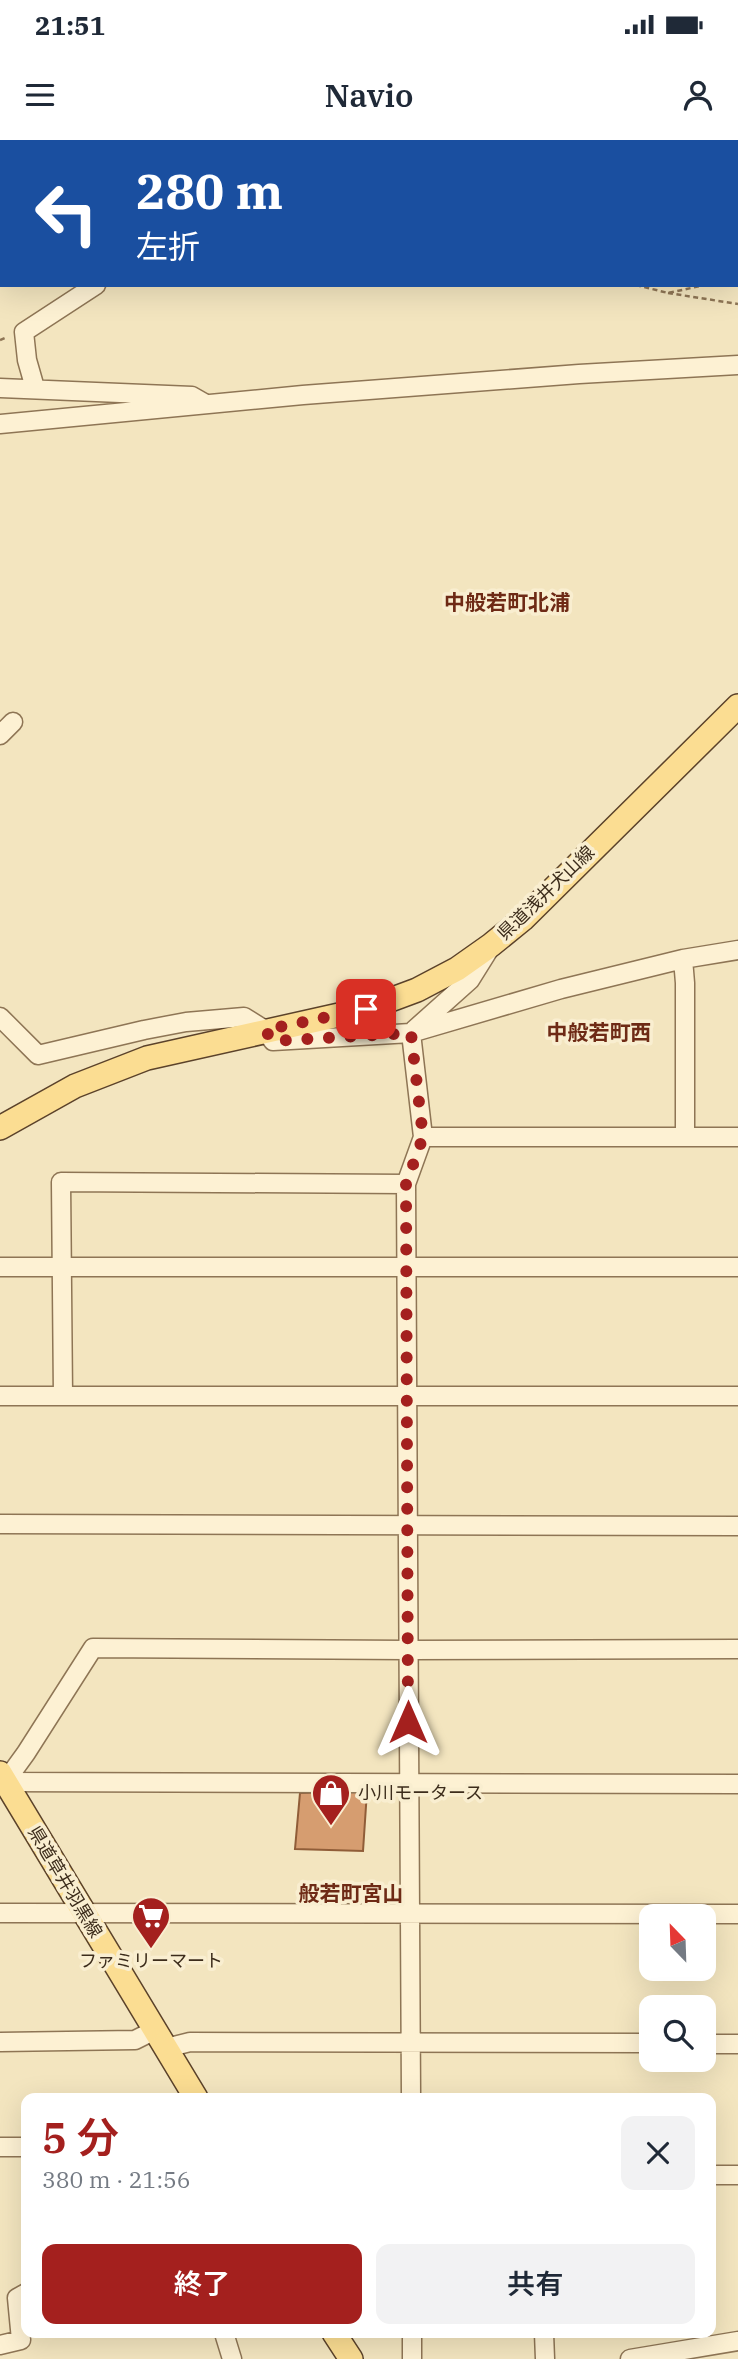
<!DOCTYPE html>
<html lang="ja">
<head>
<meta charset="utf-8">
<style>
  :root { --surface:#fff; --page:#f2f2f3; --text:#1f2937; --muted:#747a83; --accent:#a4201e }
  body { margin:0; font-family:"IBM Plex Serif","Noto Sans JP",serif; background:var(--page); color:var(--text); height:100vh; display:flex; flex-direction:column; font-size:26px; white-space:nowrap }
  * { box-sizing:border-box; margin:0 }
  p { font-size:23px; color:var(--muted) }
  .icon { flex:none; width:38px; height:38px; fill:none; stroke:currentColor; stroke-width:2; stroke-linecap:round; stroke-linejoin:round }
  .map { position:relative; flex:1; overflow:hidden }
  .details { position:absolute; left:21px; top:1953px; width:695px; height:245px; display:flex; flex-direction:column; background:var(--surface); border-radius:14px; box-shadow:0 7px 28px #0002 }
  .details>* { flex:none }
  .top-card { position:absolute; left:0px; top:0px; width:738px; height:147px; box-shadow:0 7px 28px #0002; background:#1a4fa0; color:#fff; overflow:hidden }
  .needle { width:46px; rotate:337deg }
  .buttons { position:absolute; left:639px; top:1764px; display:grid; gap:14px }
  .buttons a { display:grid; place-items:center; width:77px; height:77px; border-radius:14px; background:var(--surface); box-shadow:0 7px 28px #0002; font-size:35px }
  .pin { position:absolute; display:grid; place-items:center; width:60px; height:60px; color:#fff; margin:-30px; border-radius:14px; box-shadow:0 4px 10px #0006 }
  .me { position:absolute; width:77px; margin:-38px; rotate:0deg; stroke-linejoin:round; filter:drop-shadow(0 0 5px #0008) }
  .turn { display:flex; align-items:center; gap:24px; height:147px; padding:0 21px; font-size:32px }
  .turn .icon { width:91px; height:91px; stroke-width:2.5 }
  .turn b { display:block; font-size:49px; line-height:60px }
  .round { display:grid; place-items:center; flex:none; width:74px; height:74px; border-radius:14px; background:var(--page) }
  .head { display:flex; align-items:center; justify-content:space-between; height:119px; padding:0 21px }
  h1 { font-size:42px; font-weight:600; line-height:52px; color:var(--accent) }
  .cta { display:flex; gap:14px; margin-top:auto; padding:14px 21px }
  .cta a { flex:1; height:80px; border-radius:14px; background:var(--accent); color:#fff; font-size:28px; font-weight:600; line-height:80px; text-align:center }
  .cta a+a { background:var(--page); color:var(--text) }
  .status { display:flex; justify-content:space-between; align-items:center; height:49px; padding:0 35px; background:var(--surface); direction:ltr }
  .status svg { height:19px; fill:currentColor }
  header { display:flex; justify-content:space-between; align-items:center; height:91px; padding:0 21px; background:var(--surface); font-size:32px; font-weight:600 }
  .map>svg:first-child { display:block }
  .building { fill:#d69d70; stroke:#905d38; stroke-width:2 }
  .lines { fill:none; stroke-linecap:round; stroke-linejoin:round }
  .minor-casing { stroke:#8e7555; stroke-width:21 }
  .major-casing { stroke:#5b422a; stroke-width:26 }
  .path { stroke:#8e7555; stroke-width:2.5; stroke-dasharray:5 3.5; stroke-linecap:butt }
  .minor { stroke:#fdf1d3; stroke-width:18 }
  .major { stroke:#fbdd92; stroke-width:23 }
  .route { stroke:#a4201e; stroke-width:12; stroke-dasharray:0 21.6 }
  .labels { text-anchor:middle; stroke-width:7; stroke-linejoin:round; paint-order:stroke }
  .street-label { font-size:18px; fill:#3c2c1b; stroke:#f9eed0 }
  .poi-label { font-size:18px; fill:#3c2c1b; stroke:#f9eed0; text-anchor:start }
  .quarter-label { font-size:21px; font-weight:bold; fill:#6e2a15; stroke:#f9eed0 }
</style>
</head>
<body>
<div class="status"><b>21:51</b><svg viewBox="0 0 49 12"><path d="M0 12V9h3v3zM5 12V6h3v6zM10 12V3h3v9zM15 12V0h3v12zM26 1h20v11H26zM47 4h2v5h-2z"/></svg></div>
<header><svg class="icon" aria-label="menu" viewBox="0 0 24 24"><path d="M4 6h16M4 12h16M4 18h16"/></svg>Navio<svg class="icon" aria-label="person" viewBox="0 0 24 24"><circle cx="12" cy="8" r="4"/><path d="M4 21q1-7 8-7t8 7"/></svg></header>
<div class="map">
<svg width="738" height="2219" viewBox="0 0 738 2219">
  <rect width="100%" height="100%" fill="#f3e5bf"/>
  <path class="building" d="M367 1651 363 1711 295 1709 300 1653Z"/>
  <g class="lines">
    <defs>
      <path id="minor" d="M219 2 220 0
        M0 248 192 256 206 264
        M35 248 27 220 24 192 96 145
        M0 284 303 255 579 234 738 225
        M0 595 13 582
        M683 819 685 843V997
        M0 877 38 915 144 890 186 882 244 877 265 890 273 901 411 893 561 849 683 819 738 810
        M414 890 470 840 490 808
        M411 893 423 997 406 1044 411 1958
        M423 997H738
        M0 1127H738
        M0 1256H63L61 1042 406 1044
        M63 1256H738
        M0 1384 738 1386
        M0 1642 738 1644
        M5 1642 26 1613 93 1508 407 1510 738 1509
        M0 1773 738 1774
        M0 1902 135 1900 155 1890
        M704 1904H738
        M166 1908 190 1902 651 1903
        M0 2007H26
        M710 2035H738
        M224 2193 232 2219
        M412 2193V2219
        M544 2193 545 2219
        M0 2205 21 2200 17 2158 26 2153
        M630 2219 738 2201"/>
      <path id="major" d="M0 988 75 946 147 918 366 869 417 850 457 829 491 805 523 779 738 566
        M0 1633 196 1958
        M334 2193 351 2219"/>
    </defs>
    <use href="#minor" class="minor-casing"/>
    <use href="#major" class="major-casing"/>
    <path class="path" d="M737 124 738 123
      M636 145 668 153 705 145
      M668 153 738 164
      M0 200 7 197"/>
    <use href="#minor" class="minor"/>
    <use href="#major" class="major"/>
  </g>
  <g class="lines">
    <path class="route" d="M366 869 265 890 273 901 411 893 423 997 406 1044 408 1582"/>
  </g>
  <defs>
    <symbol id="shop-pin" viewBox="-11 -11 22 30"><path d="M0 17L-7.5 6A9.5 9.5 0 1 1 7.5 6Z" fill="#a4201e" stroke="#f9eed0"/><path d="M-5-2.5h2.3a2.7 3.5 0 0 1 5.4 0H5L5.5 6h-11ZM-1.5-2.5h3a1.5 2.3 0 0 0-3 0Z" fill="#fff"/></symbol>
    <symbol id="supermarket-pin" viewBox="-11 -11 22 30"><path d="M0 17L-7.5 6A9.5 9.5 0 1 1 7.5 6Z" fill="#a4201e" stroke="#f9eed0"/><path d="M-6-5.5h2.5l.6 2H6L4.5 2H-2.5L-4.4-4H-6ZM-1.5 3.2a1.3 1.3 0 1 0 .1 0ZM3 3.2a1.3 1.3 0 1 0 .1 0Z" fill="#fff"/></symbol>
  </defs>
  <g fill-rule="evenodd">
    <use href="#shop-pin" x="309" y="1631" width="44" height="60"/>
    <use href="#supermarket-pin" x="129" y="1754" width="44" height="60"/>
  </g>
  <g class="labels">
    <g class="street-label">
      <text transform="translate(546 753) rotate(-44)" y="6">県道浅井犬山線</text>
      <text transform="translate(65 1742) rotate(59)" y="6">県道草井羽黒線</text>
    </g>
    <g class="poi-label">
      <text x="358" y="1659">小川モータース</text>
      <text x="151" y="1827" text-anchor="middle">ファミリーマート</text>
    </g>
    <g class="quarter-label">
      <text x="507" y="470">中般若町北浦</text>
      <text x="599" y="900">中般若町西</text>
      <text x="351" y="1761">般若町宮山</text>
    </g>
  </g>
</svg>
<div class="buttons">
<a><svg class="needle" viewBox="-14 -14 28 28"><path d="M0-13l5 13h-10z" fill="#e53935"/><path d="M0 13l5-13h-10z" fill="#747a83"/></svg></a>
<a><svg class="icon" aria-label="search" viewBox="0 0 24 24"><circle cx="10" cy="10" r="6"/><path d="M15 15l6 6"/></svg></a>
</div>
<div class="pin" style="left:366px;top:869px;background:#d93025"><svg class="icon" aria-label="arrive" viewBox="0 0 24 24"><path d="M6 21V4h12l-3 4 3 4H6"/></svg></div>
<svg class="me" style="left:408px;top:1582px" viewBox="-20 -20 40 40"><path d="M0-17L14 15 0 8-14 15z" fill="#a4201e" stroke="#fff" stroke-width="4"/></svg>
<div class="top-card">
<div class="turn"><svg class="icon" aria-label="left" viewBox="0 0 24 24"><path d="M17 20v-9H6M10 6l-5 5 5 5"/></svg><div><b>280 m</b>左折</div></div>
</div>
<section class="details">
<div class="head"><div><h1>5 分</h1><p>380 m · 21:56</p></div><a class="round"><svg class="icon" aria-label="close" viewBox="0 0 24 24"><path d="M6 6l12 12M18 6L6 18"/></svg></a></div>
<div class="cta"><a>終了</a><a>共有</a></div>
</section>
</div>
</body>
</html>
